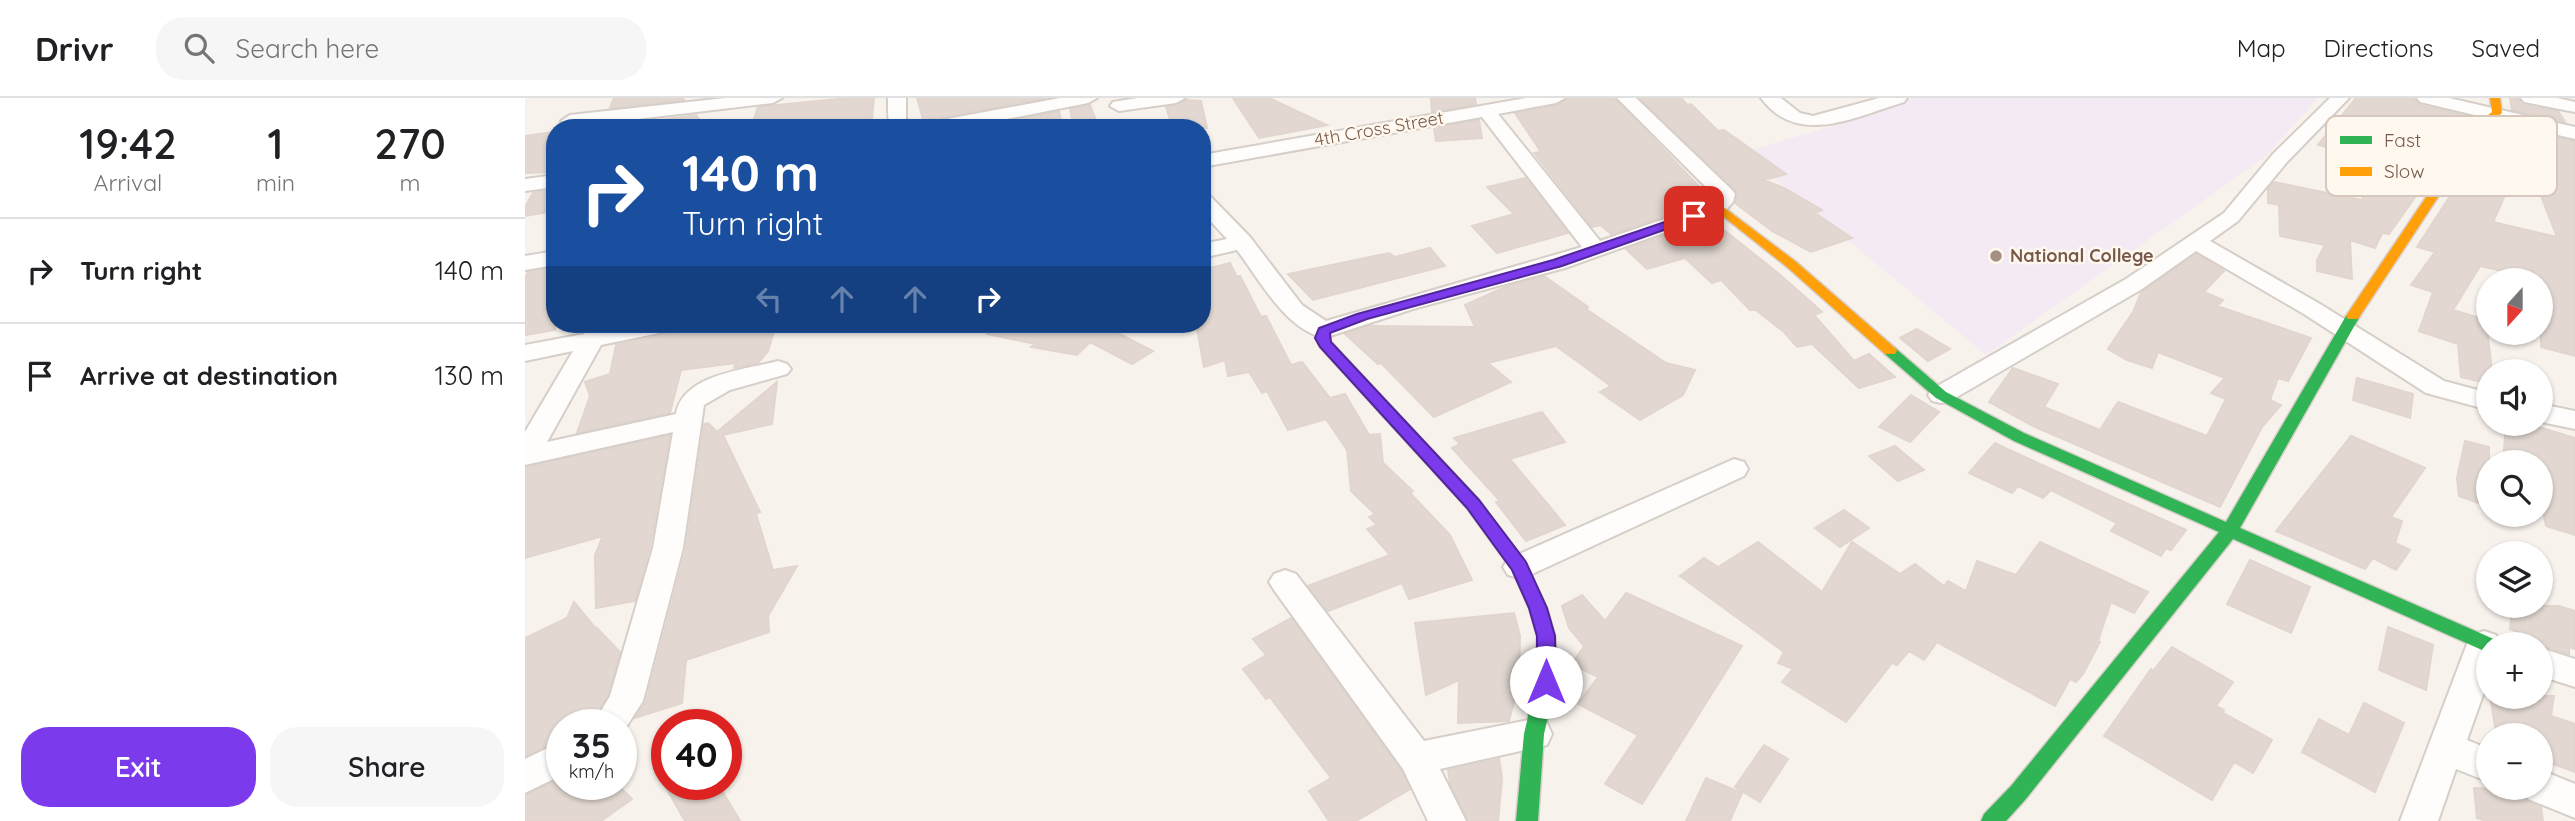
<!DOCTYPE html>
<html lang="en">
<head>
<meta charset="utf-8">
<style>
  :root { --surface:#fff; --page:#f6f6f6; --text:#202124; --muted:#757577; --line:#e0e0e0; --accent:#7c3aed }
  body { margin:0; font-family:Quicksand,sans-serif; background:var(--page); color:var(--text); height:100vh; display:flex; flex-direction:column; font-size:26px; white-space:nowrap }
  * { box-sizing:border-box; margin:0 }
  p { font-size:23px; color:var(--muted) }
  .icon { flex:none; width:38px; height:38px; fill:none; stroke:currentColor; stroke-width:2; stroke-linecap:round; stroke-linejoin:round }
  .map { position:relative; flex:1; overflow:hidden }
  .details { display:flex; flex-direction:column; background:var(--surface); width:525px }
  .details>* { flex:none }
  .hud { position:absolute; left:21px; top:21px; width:665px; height:214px; border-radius:28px; box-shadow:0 2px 5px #0004; background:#1a4fa0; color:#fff; overflow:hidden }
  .needle { width:46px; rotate:201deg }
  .buttons { position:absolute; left:1951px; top:170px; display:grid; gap:14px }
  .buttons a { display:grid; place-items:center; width:77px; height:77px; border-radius:50%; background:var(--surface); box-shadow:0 2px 5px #0004; font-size:35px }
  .speed { position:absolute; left:21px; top:611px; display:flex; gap:14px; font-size:35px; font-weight:700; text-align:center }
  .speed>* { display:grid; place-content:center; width:91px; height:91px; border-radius:50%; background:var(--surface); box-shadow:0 2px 5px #0004; line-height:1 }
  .speed small { font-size:18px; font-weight:400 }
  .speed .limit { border:10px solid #d22; background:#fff; color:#111 }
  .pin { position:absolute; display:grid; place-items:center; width:60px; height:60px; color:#fff; margin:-30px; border-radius:14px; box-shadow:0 4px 10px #0006 }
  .me { position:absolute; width:77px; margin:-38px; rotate:0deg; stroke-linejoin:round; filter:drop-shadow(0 0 5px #0008) }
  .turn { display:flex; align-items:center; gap:24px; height:147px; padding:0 21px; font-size:32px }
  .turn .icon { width:91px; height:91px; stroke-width:2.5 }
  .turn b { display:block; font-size:49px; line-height:60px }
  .lanes { display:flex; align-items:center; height:66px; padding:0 21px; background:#0003; justify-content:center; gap:35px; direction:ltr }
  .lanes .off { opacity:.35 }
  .eta { display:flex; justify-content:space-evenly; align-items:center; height:119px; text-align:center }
  .eta b { font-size:42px; font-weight:600; line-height:49px }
  .primary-button { display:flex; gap:14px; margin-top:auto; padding:14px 21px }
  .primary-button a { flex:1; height:80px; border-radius:28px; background:var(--accent); color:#fff; font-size:28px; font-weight:600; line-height:80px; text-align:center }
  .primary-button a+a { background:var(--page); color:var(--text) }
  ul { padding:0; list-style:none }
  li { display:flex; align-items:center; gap:21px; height:105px; padding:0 21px; border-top:2px solid var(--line) }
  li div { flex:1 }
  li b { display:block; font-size:26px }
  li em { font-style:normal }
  header { display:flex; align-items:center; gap:42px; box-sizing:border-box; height:98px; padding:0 35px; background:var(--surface); border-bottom:2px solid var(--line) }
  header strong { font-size:33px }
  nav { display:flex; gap:38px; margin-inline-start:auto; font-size:24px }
  .search { width:490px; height:63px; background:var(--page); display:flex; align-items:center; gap:18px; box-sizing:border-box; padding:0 24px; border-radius:28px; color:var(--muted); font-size:26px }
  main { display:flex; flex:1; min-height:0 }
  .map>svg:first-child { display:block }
  .education { fill:#f4eaf3 }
  .building { fill:#e2d8d1; stroke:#e1d5ce; stroke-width:2; fill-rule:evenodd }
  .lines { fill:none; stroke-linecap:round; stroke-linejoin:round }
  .street-casing { stroke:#d6cec8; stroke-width:4 }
  .fast-casing { stroke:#d7cec8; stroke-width:3 }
  .slow-casing { stroke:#d7cec8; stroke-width:3 }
  .street { fill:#fefdfc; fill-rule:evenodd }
  .fast { fill:#30b455; fill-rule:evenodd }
  .slow { fill:#ff9f0a; fill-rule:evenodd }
  .route { fill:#7c3aed; stroke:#51269a; stroke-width:2 }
  .poi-dot { fill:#a48f83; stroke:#fff8ee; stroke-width:2.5 }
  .labels { text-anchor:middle; stroke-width:5; stroke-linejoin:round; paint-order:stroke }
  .far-street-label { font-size:18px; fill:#77594b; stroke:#fff8ee }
  .far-poi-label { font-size:18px; font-weight:bold; fill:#77594b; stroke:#fff8ee; text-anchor:start }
  .key { fill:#fff8ee; stroke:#d6c8bd; stroke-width:2 }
  .key-label { font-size:19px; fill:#77594b }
</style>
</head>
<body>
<header>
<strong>Drivr</strong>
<div class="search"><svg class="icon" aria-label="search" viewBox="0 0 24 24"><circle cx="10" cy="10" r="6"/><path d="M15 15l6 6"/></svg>Search here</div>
<nav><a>Map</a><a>Directions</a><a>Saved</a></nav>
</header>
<main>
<section class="details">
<div class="eta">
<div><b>19:42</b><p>Arrival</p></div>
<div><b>1</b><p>min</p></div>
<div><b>270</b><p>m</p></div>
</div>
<ul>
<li><svg class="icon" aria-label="right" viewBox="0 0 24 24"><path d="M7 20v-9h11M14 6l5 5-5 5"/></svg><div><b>Turn right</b></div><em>140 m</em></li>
<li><svg class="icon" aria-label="arrive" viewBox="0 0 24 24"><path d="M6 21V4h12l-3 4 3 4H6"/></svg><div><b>Arrive at destination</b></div><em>130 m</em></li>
</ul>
<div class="primary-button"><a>Exit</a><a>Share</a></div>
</section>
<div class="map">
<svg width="2050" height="723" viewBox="0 0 2050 723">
  <rect width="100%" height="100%" fill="#f8f2ec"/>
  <path class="education" d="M1388 0H1793L1740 59 1461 257 1218 55 1342 17Z"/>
  <path class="building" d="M89 0H158L159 2 85 10Z
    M323 0H349L346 30H226L233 9Z
    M392 0H521L406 21 399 25Z
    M708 0H744L802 27 734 40Z
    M906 0H950L951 6 907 14Z
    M1042 0H1089L1185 100 1179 105 1086 136 1076 127 1067 129 1009 55 1016 54 990 15 1031 8Z
    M1115 0H1156L1162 7 1166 6 1193 33 1199 32 1261 76 1239 82 1259 90 1297 112 1290 115 1327 140 1286 154 1247 133 1210 105 1213 97 1209 90Z
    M1831 0H1889L1894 7 1947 19 1864 136 1857 135 1850 150 1825 142 1827 181 1792 173V162L1800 147 1755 138 1754 107 1743 105V91L1749 84 1837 102 1849 62 1793 47Z
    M1985 0H1993L1998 7 2033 13 2040 24 1987 12Z
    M661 2 676 3 682 30H648L641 9Z
    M565 7 574 30H549L545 11Z
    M534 13 537 26 518 30H451Z
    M171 17 176 24 153 30H78Z
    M954 22 957 40 911 43 909 30Z
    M1977 26 2050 43V258L2016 249V182L1955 168 1928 212 1961 222 1967 273H1964V286L1936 279 1933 246 1894 233 1908 194 1886 187 1910 154 1892 149 1965 37ZM1999 54 2032 139 1968 124Z
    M30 34V74L0 75V38Z
    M1000 80 1043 135 972 155 947 128 989 116 962 89Z
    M30 92V113L0 118V109L8 95Z
    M1185 121 1253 175 1297 214 1289 217 1329 263 1344 256 1370 279 1334 290 1287 246 1272 249 1259 234 1231 212H1225L1196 182 1187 185 1160 160 1122 171 1101 151Z
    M905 150 920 168 788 202 763 176 864 155 870 159Z
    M1671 156 1699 173 1679 194 1698 202 1692 208 1786 240 1763 283 1753 280 1745 302 1756 307 1737 329 1695 409 1508 328 1464 304 1488 270 1533 286 1519 309 1575 332 1593 304 1682 338 1701 301 1686 295 1700 280 1633 254 1627 270 1602 262 1583 251 1608 214 1616 195Z
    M705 165 712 179 715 178 736 219 741 218 766 267 777 264 805 300 820 296 844 337 855 336 858 365 888 393 885 395 925 437 947 482 884 501 877 485 803 513 783 488 865 457 842 431 852 427 844 419 850 416 826 393 822 352 801 321 763 332 742 293 737 295 724 274 703 278 700 262 679 269 672 231 677 230V172Z
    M30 170V232L0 237V180L3 174Z
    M1019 178 1063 209 1061 211 1141 265 1170 272 1158 297 1115 322 1075 294 1086 288 1031 248 963 265 986 284 909 319 856 265 853 266 820 236 844 228 950 229 940 207 980 189Z
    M172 226H251L243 253 233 265 209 270 211 265 156 272 145 315 52 335 65 298 60 284 85 276 91 247 155 234 158 229Z
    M463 226H554L585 231 628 253 607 266 565 244 552 257 506 249 510 246 462 236Z
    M1392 231 1425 251 1403 263 1375 240Z
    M1832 280 1888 296 1885 320 1828 302Z
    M252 284 247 326 198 337 235 414 231 416 248 472 272 468 243 518 244 534 161 562 157 605 110 620 121 604 161 451 179 326 183 325 192 334Z
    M1386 297 1414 314 1385 344 1354 329Z
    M1017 314 1040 344 985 361 1040 427 1001 443 971 404 975 403 927 350 935 346 929 340Z
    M1981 326H2004L2050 340V437L2021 428 2016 405V364H1978Z
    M145 337 125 449 110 503 71 510 70 457 78 438 0 460V369Z
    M1826 338 1900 370 1866 419 1877 423 1870 445 1885 452 1871 472 1848 460 1840 471 1751 433Z
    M1940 343 1964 349V380L1957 379 1953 405 1934 398 1932 380Z
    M1470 345 1480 350 1661 432 1646 452 1641 450 1636 458 1586 433 1592 425 1526 392 1518 400 1493 388 1487 395 1444 375Z
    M1370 348 1399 372 1373 383 1344 358Z
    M1319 412 1344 430 1315 449 1290 430Z
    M1233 444 1297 494 1327 444 1375 476 1390 466 1419 488 1423 483 1441 493 1452 463 1491 477 1515 444 1623 494 1609 515 1586 504 1573 543 1575 544 1558 576 1551 584 1545 581 1530 608 1412 544 1399 562 1384 553 1372 567 1367 565 1321 624 1257 584 1268 571 1253 565 1259 554 1155 478 1179 460 1193 469Z
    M1725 462 1785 489 1766 535 1702 506Z
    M1101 495 1217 548 1117 706 1080 686 1113 637 1053 606 1073 579 1047 566 1059 548 1044 530 1037 508 1057 497 1080 523Z
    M49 504 72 532 71 529 95 554 83 597 65 626H37V641L0 658V540L42 520Z
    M1987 508H2034L2050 513V551L2044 549V556L2016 548V543L1985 531Z
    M989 515 995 538 994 584 984 623 933 625 934 582 901 597 890 525Z
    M766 520 876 672 885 691 831 723H804L784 693 806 680 745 599 741 601 718 571 741 557 728 541Z
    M1863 529 1908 547 1901 592 1854 572Z
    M1647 549 1708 584 1691 608 1699 612 1698 615 1747 642 1728 675 1709 664 1687 702 1579 638 1626 571 1628 573Z
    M1965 598H2029L2026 618 2050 626V674L2019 663 2016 637H1982L1971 634Z
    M1839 605 1879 625 1850 694 1777 654 1794 621 1824 637Z
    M1239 647 1263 661 1235 704 1210 689Z
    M974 661 977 680 973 723H943L925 685 923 672Z
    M37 680V686H92L107 701 76 723H0V697Z
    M1181 680 1217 695 1205 723H1161Z
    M139 686H193L215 723H160Z
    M1949 690 1996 692 2002 703 2016 709 2018 723H1961L1952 720Z"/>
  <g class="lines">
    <defs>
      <path id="street" d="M200 0H257L248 5 45 29 36 23 45 17Z
        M363 0H381V21L390 30C361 30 363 28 363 0Z
        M535 0H572L563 5 436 30H397L406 24Z
        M612 0H660L651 5 594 13 585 8 588 4Z
        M1001 0H1040L1031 5 973 16 1075 143 1186 105 1189 97 1092 0H1111L1207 92 1210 96 1208 104 1200 113 1040 170 888 211 799 240C759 230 735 182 712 152L677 160V146L702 141 677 114V95L684 97 725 139 777 207 801 223 1057 149 957 19 677 69V57Z
        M1236 0H1256L1275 15 1288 18 1354 0H1382L1379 4C1332 18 1273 50 1236 0Z
        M1805 0H1824L1762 64 1713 123 1685 143 1795 206 1919 283 1964 295V312L1901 295 1779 216 1671 153 1617 191 1425 303 1416 305 1407 303 1403 297 1407 291 1601 181 1699 115 1748 56Z
        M1892 0H1924L2050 29V41L1895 4Z
        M1996 0H2032L2050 4V14L1999 4Z
        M30 77V89L0 93V81Z
        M30 153V167L0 172V158Z
        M67 226H92L90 230 110 226H157L154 231 76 247 22 344 151 316C158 276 220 272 253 263L262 266 266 271 262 276 205 292 179 307 158 450 118 603 96 637V626H68L85 598 128 450 148 334 0 367V334L48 253 0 263V247L59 236Z
        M2016 306 2050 313V331L2016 324Z
        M1209 361 1219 364 1223 371 1219 378 1005 477 994 480 983 477 978 469 983 461Z
        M760 472 771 476 899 643 1009 621 1022 625 1027 636 1022 647 915 671 941 723H903L878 671 749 492 744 484 749 476Z
        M1959 533 1971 537 1976 546H1964V580L1942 642 1964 651V684L1931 671 1913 723H1875L1942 546 1947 537Z
        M2016 550 2050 561V589L2016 578Z
        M37 643V677L0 695V661Z
        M2016 672 2050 686V720L2003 701 1998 690H2016Z"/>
      <path id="fast" d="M1828 214 1835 218 1715 430 1971 542 1973 546H1964V554L1957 552 1708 441 1500 702 1481 723H1456L1459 716 1486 688 1694 434 1489 343 1411 300 1360 256 1358 253 1360 250H1370L1421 294 1499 335 1701 424 1821 218Z
        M799 229 806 233 804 240 806 244 954 402 1000 464 1022 510 1030 538 1031 584 1019 636 1013 723H991L999 636 1011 584 1012 538 1004 510 987 472 942 410 795 249 790 240 794 230Z"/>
      <path id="slow" d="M1965 0H1975L1977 15 1957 32 1833 221H1823L1821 218 1949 28 1967 14Z
        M1193 105 1270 163 1370 250 1372 253 1370 256H1360L1262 169 1189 111 1187 109Z"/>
    </defs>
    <use href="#street" class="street-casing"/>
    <use href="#fast" class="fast-casing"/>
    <use href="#slow" class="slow-casing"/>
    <use href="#street" class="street"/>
    <use href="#fast" class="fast"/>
    <use href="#slow" class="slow"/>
  </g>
  <path class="route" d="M1169 114 1173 115V120L1037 168 842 221 805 235 806 244 954 402 1001 464 1022 510 1030 538 1031 584 1028 590 1021 592 1015 590 1012 584V538L1004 510 987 472 942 410 795 249 790 240 794 230 832 216 1028 162Z"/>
  <circle class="poi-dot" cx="1471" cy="158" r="7"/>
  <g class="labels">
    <g class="far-street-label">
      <text transform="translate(854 31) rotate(-10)" y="6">4th Cross Street</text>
    </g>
    <g class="far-poi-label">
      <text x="1485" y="164">National College</text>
    </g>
  </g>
  <rect x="1801" y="18" width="231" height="80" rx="10" class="key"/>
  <rect x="1815" y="38" width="32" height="8" fill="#30b455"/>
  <rect x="1815" y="69" width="32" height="9" fill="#ff9f0a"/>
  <g class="key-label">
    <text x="1859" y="49">Fast</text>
    <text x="1859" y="80">Slow</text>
  </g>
</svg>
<div class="buttons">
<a><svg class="needle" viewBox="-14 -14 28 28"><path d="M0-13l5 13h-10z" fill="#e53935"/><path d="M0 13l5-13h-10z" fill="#757577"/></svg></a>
<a><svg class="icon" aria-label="sound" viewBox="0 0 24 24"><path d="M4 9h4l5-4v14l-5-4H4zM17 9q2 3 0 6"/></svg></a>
<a><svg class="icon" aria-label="search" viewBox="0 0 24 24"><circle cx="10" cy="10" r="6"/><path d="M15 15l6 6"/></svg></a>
<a><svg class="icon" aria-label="layers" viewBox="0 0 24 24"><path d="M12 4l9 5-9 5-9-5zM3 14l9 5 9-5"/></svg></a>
<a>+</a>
<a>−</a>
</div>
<div class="speed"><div>35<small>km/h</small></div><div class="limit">40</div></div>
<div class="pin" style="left:1169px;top:118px;background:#d93025"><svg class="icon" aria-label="arrive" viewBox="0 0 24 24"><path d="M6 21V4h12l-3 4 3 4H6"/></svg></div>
<svg class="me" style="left:1021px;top:584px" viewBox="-20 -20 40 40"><circle r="19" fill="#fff"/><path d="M0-13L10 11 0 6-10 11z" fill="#7c3aed"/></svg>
<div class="hud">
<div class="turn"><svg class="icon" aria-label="right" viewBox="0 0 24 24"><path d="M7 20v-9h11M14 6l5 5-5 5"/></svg><div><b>140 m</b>Turn right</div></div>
<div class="lanes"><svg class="icon off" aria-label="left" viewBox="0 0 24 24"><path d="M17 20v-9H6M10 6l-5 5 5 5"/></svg><svg class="icon off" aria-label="ahead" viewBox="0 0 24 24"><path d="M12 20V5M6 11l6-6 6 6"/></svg><svg class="icon off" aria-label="ahead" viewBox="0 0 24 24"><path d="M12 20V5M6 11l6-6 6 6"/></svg><svg class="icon" aria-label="right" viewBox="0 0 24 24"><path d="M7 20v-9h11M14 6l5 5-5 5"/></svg></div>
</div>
</div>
</main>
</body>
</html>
